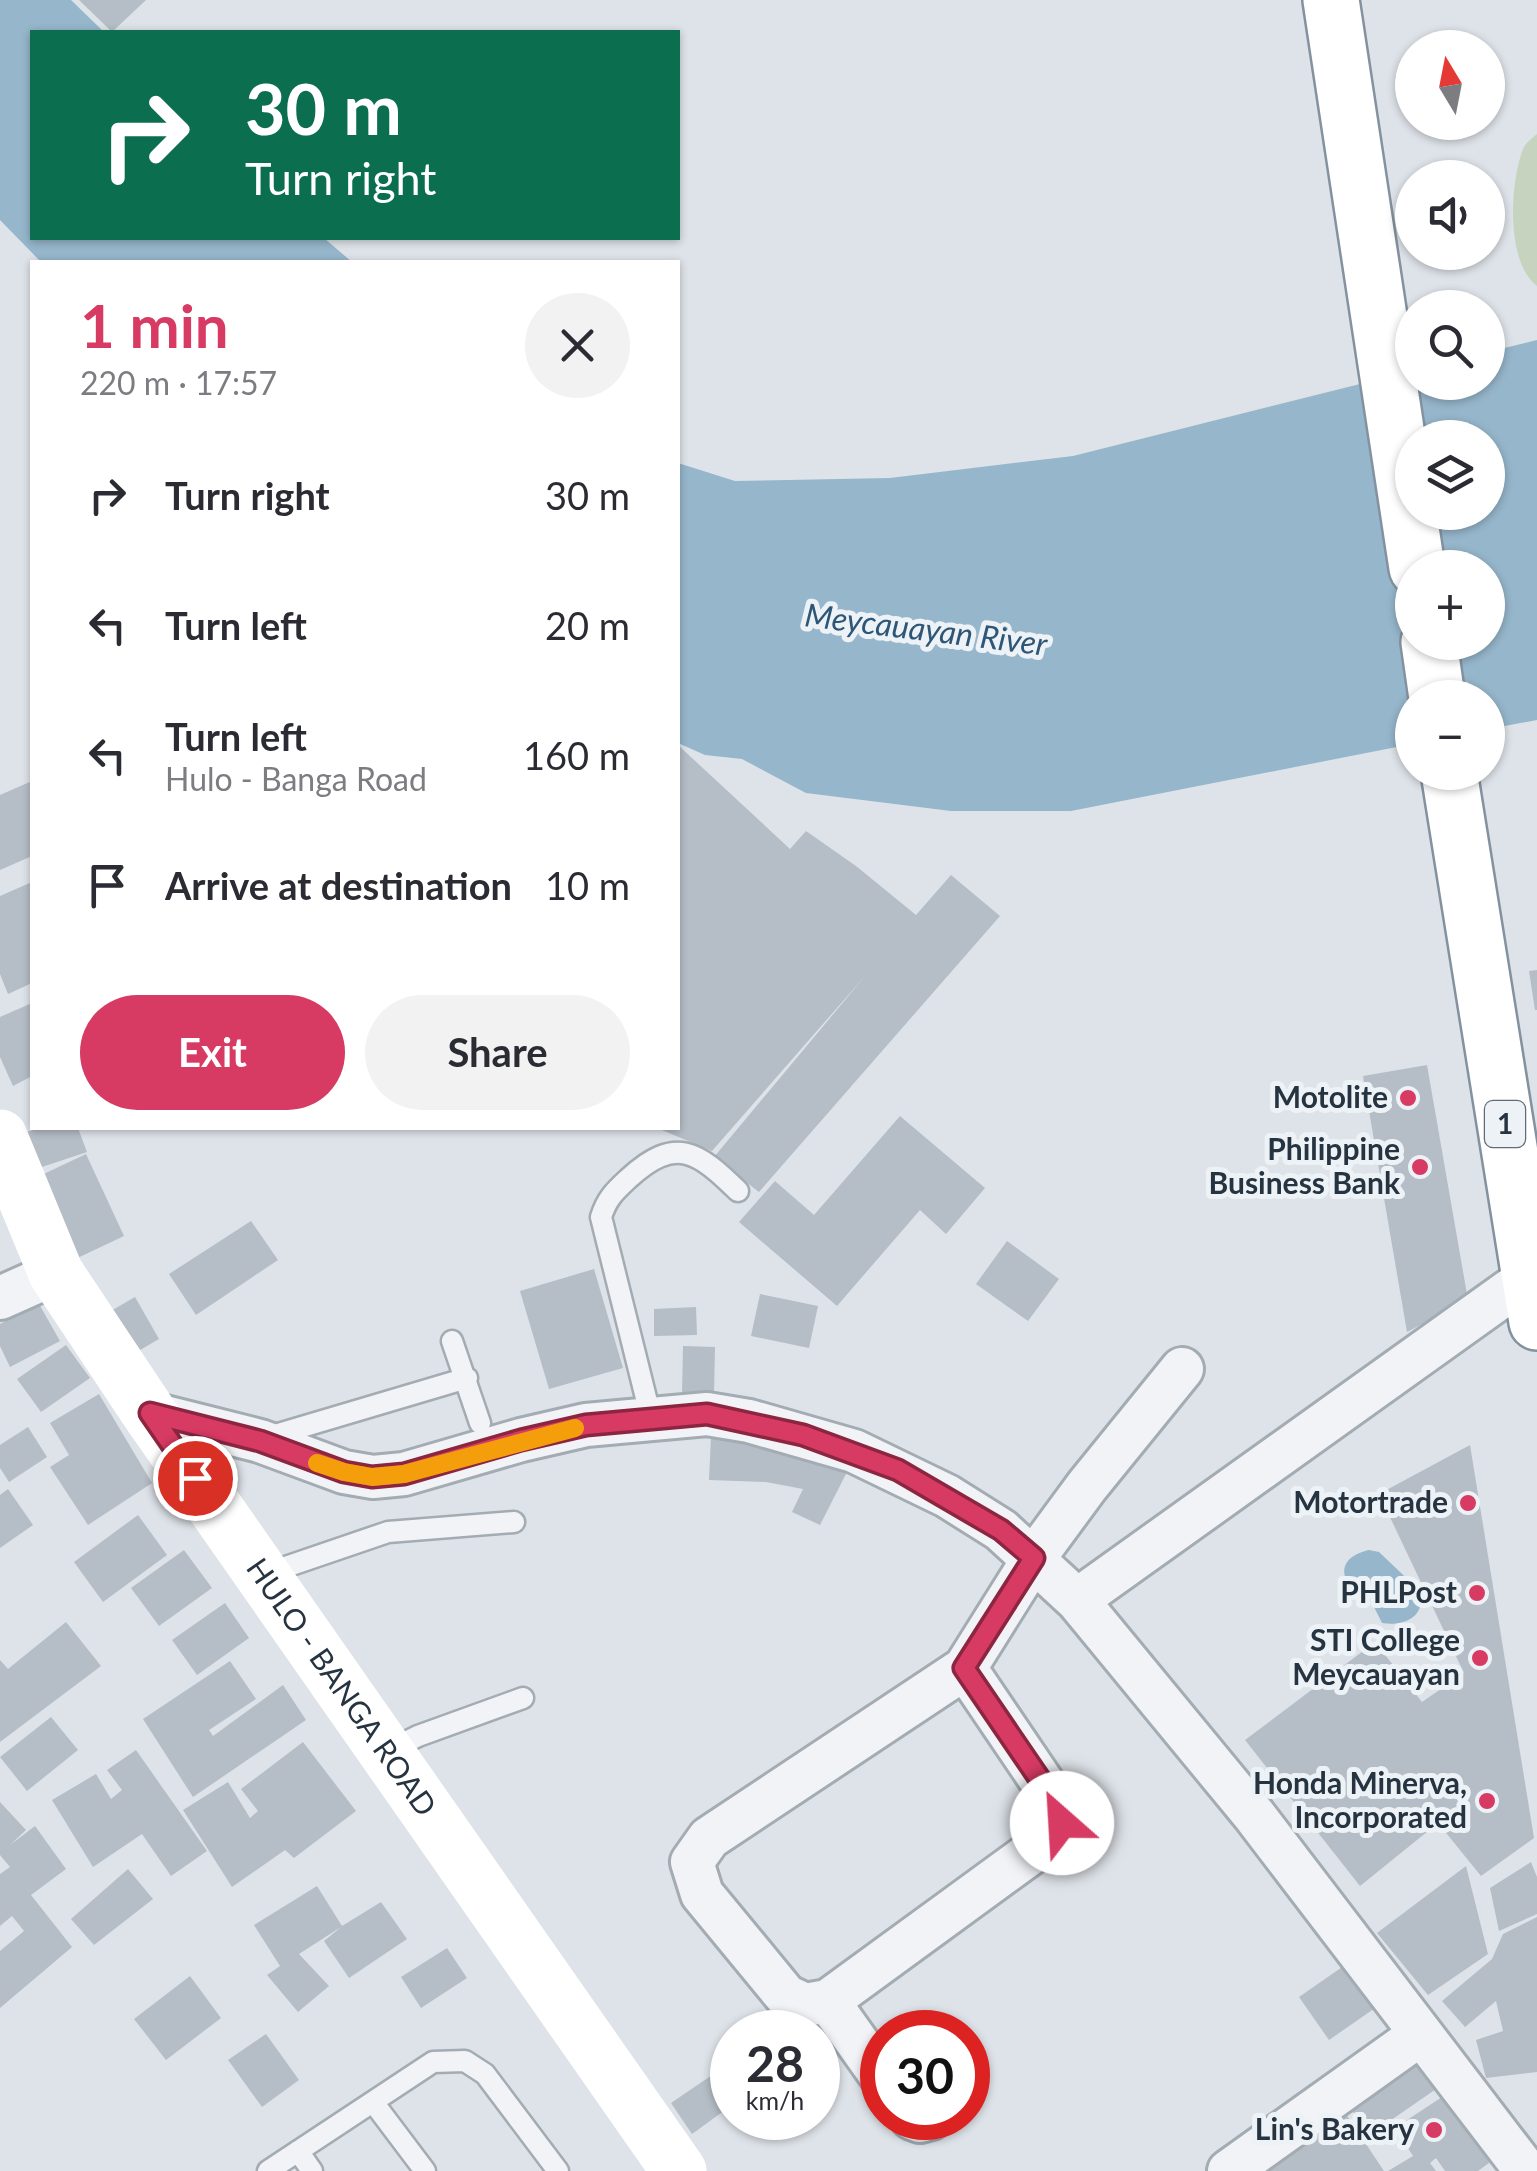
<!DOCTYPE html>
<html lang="en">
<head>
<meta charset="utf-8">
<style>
  :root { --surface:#fff; --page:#f2f2f3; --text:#2b2b33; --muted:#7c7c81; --accent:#d73a63 }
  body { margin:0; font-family:Lato,sans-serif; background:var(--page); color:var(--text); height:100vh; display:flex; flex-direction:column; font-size:38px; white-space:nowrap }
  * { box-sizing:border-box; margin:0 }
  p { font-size:32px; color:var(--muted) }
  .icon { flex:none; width:55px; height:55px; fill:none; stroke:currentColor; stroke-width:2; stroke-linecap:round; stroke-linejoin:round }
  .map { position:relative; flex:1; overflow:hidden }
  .details { position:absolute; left:30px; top:260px; width:650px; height:870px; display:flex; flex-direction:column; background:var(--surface); border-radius:0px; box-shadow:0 2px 8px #0004 }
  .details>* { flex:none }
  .banner { position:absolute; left:30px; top:30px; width:650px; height:210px; border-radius:0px; box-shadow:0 2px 8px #0004; background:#0b6e4f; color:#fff; overflow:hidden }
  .needle { width:65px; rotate:350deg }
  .tools { position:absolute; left:1395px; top:30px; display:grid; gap:20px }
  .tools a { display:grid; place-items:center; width:110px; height:110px; border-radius:50%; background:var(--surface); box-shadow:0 2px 8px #0004; font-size:50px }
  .speed { position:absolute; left:710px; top:2010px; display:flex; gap:20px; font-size:50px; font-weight:700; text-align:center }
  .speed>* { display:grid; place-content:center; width:130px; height:130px; border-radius:50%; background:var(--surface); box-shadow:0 2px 8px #0004; line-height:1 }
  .speed small { font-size:25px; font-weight:400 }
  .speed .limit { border:15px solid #d22; background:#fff; color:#111 }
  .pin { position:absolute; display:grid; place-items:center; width:85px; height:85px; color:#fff; margin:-42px; border:5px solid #fff; border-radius:50%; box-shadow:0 2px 10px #0007 }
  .me { position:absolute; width:110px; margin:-55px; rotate:334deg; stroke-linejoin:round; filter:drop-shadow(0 0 8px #0008) }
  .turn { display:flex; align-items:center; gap:35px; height:210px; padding:0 50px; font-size:45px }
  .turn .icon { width:130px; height:130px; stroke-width:2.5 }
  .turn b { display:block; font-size:70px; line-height:85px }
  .round { display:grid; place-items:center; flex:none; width:105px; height:105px; border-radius:52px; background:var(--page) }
  .head { display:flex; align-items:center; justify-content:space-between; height:170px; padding:0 50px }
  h1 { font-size:60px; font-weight:700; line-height:75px; color:var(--accent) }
  .cta { display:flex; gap:20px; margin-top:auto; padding:20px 50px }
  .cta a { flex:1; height:115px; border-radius:60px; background:var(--accent); color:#fff; font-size:40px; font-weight:700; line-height:115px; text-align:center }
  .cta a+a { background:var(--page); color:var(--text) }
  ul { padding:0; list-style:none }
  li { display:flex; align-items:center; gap:30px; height:130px; padding:0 50px }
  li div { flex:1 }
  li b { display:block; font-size:38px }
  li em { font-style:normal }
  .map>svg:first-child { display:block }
  .green { fill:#c6d3be }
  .water { fill:#96b6cb; fill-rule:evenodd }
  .building { fill:#b5bdc6 }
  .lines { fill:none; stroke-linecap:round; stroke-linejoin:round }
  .lane-casing { stroke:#a3abb3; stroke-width:25 }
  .street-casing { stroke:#a3abb3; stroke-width:48 }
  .highway-casing { stroke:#8492a0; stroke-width:60 }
  .lane { stroke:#f1f3f7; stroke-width:20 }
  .street { stroke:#f1f3f7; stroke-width:42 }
  .secondary { stroke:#fff; stroke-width:55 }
  .highway { stroke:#fff; stroke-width:55 }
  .route-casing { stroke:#8c2640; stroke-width:25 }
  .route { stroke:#d73a63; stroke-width:18 }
  .slow { stroke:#f59e0b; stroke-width:18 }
  .poi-dot { fill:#d73a63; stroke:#edf2f6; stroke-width:4 }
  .labels { text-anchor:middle; stroke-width:10; stroke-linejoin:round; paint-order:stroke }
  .shield { fill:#edf2f6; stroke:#626c77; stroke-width:2.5 }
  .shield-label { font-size:28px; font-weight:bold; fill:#263340 }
  .poi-label { font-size:30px; font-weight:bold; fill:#263340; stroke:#edf2f6; text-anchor:end }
  .street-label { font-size:30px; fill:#263340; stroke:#edf2f6 }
  .water-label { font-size:32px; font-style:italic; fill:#2d5677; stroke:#edf2f6 }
</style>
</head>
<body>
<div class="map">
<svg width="1537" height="2171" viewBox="0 0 1537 2171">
  <rect width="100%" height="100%" fill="#dee3e9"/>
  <path class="green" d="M1537 134V286C1506 263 1510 185 1522 152 1524 144 1531 139 1537 134Z"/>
  <path class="water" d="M0 0H71L104 32H32V238H324L352 262H41L0 220Z
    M1537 340V720L1488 729V698H1412V744L1071 811H951L806 793 742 759 705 755 678 743V463L735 481 890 478 1073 456 1412 371V382H1488V352ZM1412 438H1488V512H1412ZM1412 568H1488V642H1412Z
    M1369 1550 1379 1552 1419 1590C1428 1616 1404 1627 1382 1623L1372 1603C1343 1591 1329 1559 1369 1550Z"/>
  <path class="building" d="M79 0H146L112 32Z
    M678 745 790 849 806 831 856 866 916 915 951 875 1000 916 759 1192 714 1157 865 976 712 1151 657 1128H678Z
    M32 781V856L0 870V795Z
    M32 882V983L8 994 0 974V896Z
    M1537 970V1010H1535L1529 971Z
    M32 1003V1076L13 1086 0 1057V1017Z
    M1427 1065 1468 1300 1407 1332 1363 1076Z
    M900 1116 985 1188 946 1234 920 1210 837 1306 739 1222 775 1181 814 1215Z
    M39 1128H78L87 1152 39 1168 26 1132Z
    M86 1154 124 1236 69 1262 31 1180Z
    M251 1221 278 1260 196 1315 169 1274Z
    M1007 1241 1059 1279 1028 1321 976 1284Z
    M594 1269 623 1368 549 1389 520 1291Z
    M760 1294 818 1306 809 1348 751 1336Z
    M135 1297 159 1339 128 1357 104 1315Z
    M39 1304 60 1341 10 1367 0 1346V1324Z
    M696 1307 697 1335 654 1336V1309Z
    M66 1345 90 1378 41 1412 17 1379Z
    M683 1346 715 1347 714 1394H682Z
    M99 1394 152 1483 88 1525 50 1467 69 1455 50 1423Z
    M28 1427 47 1457 9 1482 0 1468V1445Z
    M711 1437 768 1439 849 1468 820 1525 792 1512 803 1489 766 1482 709 1480Z
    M1470 1445 1534 1838 1481 1876 1438 1823 1360 1886 1245 1740 1375 1642 1422 1702 1464 1673 1379 1494Z
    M8 1489 33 1525 0 1548V1495Z
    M138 1515 167 1555 103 1602 74 1562Z
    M184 1550 212 1588 159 1626 131 1588Z
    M225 1603 249 1638 197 1675 172 1640Z
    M66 1622 101 1666 0 1742V1660L8 1669Z
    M230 1661 256 1699 209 1730 213 1736 283 1685 306 1720 193 1797 143 1719Z
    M51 1717 78 1750 27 1791 0 1757Z
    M303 1742 356 1811 294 1858 285 1850 232 1887 183 1810 228 1782 250 1818 258 1811 241 1789Z
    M136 1750 207 1851 171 1876 142 1834 93 1867 52 1800 96 1774 111 1799 122 1790 107 1770Z
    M0 1802 26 1830 10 1845 35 1826 66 1869 31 1895 72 1947 0 2008V1951L24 1931 12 1916 0 1926V1874L10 1867 0 1855Z
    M1531 1862 1537 1877V1914L1499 1931 1490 1888Z
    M1466 1866 1488 1954 1428 1995 1377 1933Z
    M128 1869 153 1899 94 1945 71 1919Z
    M317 1886 342 1926 381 1902 407 1939 349 1978 324 1941 341 1927 299 1954 329 1986 298 2012 267 1975 280 1966 254 1925Z
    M1537 1917V2072L1486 2078 1476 2040 1503 2031 1496 2001 1465 2027 1442 2001 1492 1959 1503 1934Z
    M447 1948 467 1978 421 2008 401 1977Z
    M1348 1963 1378 2006 1329 2040 1299 1997Z
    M190 1976 221 2018 166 2060 134 2019Z
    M266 2034 299 2080 262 2107 228 2060Z
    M1411 2050 1439 2087 1368 2136 1345 2099Z
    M718 2071 732 2091V2105L692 2134 671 2103Z
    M1445 2095 1493 2160 1478 2171H1445L1436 2158 1430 2163 1436 2171H1388L1413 2156 1395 2128Z
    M1344 2111 1384 2171H1253Z"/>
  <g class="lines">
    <defs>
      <path id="lane" d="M452 1341 480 1423
        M651 1418 601 1217C607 1198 615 1191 629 1178 676 1135 698 1152 738 1191
        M268 1437 467 1378
        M265 1574 388 1532 514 1522
        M388 1751 418 1736 523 1698
        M373 2102 425 2171
        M298 2151 312 2171
        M268 2171 433 2062 465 2061 485 2074 558 2171"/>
      <path id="street" d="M0 1298 56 1273
        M149 1413 260 1441 344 1472 373 1477 404 1474 521 1440 586 1425 707 1414 749 1421 854 1451 947 1496 1001 1530 1077 1600 1254 1815 1526 2171
        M1077 1600 1537 1271
        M828 2001 1050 1839 1062 1823 1059 1807 965 1668
        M882 2077 828 2001 805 2005 786 1996 702 1894 692 1862 709 1838 965 1668 1034 1558 1087 1486 1182 1369
        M912 2118 920 2121 931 2118
        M1229 2171 1421 2034"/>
      <path id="highway" d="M1331 0 1417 568
        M1429 642 1437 698
        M1449 772 1537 1322"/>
    </defs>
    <use href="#lane" class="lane-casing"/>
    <use href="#street" class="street-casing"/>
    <use href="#highway" class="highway-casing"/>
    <use href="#lane" class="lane"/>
    <use href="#street" class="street"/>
    <path class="secondary" id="s1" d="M0 1137 56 1273 149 1413 679 2171"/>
    <use href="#highway" class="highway"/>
  </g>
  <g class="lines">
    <defs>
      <path id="route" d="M195 1478 150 1413 260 1441 344 1472 372 1477 404 1474 521 1440 586 1425 707 1414 803 1435 898 1470 1001 1530 1034 1558 964 1668 1058 1806 1062 1823"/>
    </defs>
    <use href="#route" class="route-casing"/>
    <use href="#route" class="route"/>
    <path class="slow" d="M317 1463 344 1472 372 1477 404 1474 575 1428"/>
  </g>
  <g class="poi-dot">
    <circle cx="1408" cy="1098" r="10"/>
    <circle cx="1420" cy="1167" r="10"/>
    <circle cx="1468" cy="1503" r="10"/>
    <circle cx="1477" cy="1593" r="10"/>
    <circle cx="1480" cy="1658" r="10"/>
    <circle cx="1487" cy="1801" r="10"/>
    <circle cx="1434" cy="2130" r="10"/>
  </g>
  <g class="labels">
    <rect class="shield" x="1485" y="1101" width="40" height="46" rx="8"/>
    <g class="shield-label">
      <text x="1505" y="1134">1</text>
    </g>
    <g class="poi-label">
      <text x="1388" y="1108">Motolite</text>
      <text x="1400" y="1160">Philippine<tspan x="1400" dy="34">Business Bank</tspan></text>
      <text x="1448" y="1513">Motortrade</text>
      <text x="1457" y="1603">PHLPost</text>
      <text x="1460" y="1651">STI College<tspan x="1460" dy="34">Meycauayan</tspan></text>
      <text x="1467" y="1794">Honda Minerva,<tspan x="1467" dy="34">Incorporated</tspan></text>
      <text x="1414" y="2140">Lin's Bakery</text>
    </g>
    <g class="street-label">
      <text dy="10" stroke="none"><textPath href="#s1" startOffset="650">HULO - BANGA ROAD</textPath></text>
    </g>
    <g class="water-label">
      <text transform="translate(926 630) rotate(7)" y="11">Meycauayan River</text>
    </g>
  </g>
</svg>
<div class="tools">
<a><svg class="needle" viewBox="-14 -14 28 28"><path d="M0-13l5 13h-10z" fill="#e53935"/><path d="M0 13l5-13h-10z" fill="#7c7c81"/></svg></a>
<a><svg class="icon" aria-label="sound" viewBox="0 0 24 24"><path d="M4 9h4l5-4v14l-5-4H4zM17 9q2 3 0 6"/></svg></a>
<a><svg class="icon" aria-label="search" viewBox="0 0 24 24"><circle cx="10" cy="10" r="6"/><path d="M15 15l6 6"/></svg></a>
<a><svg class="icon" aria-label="layers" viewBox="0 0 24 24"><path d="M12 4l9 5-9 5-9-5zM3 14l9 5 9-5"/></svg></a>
<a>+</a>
<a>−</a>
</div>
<div class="speed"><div>28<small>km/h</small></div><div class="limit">30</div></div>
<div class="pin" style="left:195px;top:1478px;background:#d93025"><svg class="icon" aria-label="arrive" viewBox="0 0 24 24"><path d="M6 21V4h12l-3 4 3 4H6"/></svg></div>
<svg class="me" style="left:1062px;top:1823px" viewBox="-20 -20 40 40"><circle r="19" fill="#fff"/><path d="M0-13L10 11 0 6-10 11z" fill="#d73a63"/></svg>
<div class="banner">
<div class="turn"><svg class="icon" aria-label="right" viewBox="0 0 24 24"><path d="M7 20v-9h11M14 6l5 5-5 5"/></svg><div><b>30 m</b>Turn right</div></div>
</div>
<section class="details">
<div class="head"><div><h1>1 min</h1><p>220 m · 17:57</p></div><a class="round"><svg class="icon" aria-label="close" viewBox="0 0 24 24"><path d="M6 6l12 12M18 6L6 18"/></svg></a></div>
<ul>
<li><svg class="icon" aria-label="right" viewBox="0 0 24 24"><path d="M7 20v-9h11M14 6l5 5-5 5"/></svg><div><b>Turn right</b></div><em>30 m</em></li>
<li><svg class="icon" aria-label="left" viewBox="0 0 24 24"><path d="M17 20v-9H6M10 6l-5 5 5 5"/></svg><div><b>Turn left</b></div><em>20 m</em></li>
<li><svg class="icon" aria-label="left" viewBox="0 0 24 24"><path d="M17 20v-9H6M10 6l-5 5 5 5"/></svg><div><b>Turn left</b><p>Hulo - Banga Road</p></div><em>160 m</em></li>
<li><svg class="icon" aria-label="arrive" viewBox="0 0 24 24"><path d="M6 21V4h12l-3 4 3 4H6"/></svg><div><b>Arrive at destination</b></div><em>10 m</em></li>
</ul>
<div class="cta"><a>Exit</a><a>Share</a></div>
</section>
</div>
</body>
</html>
